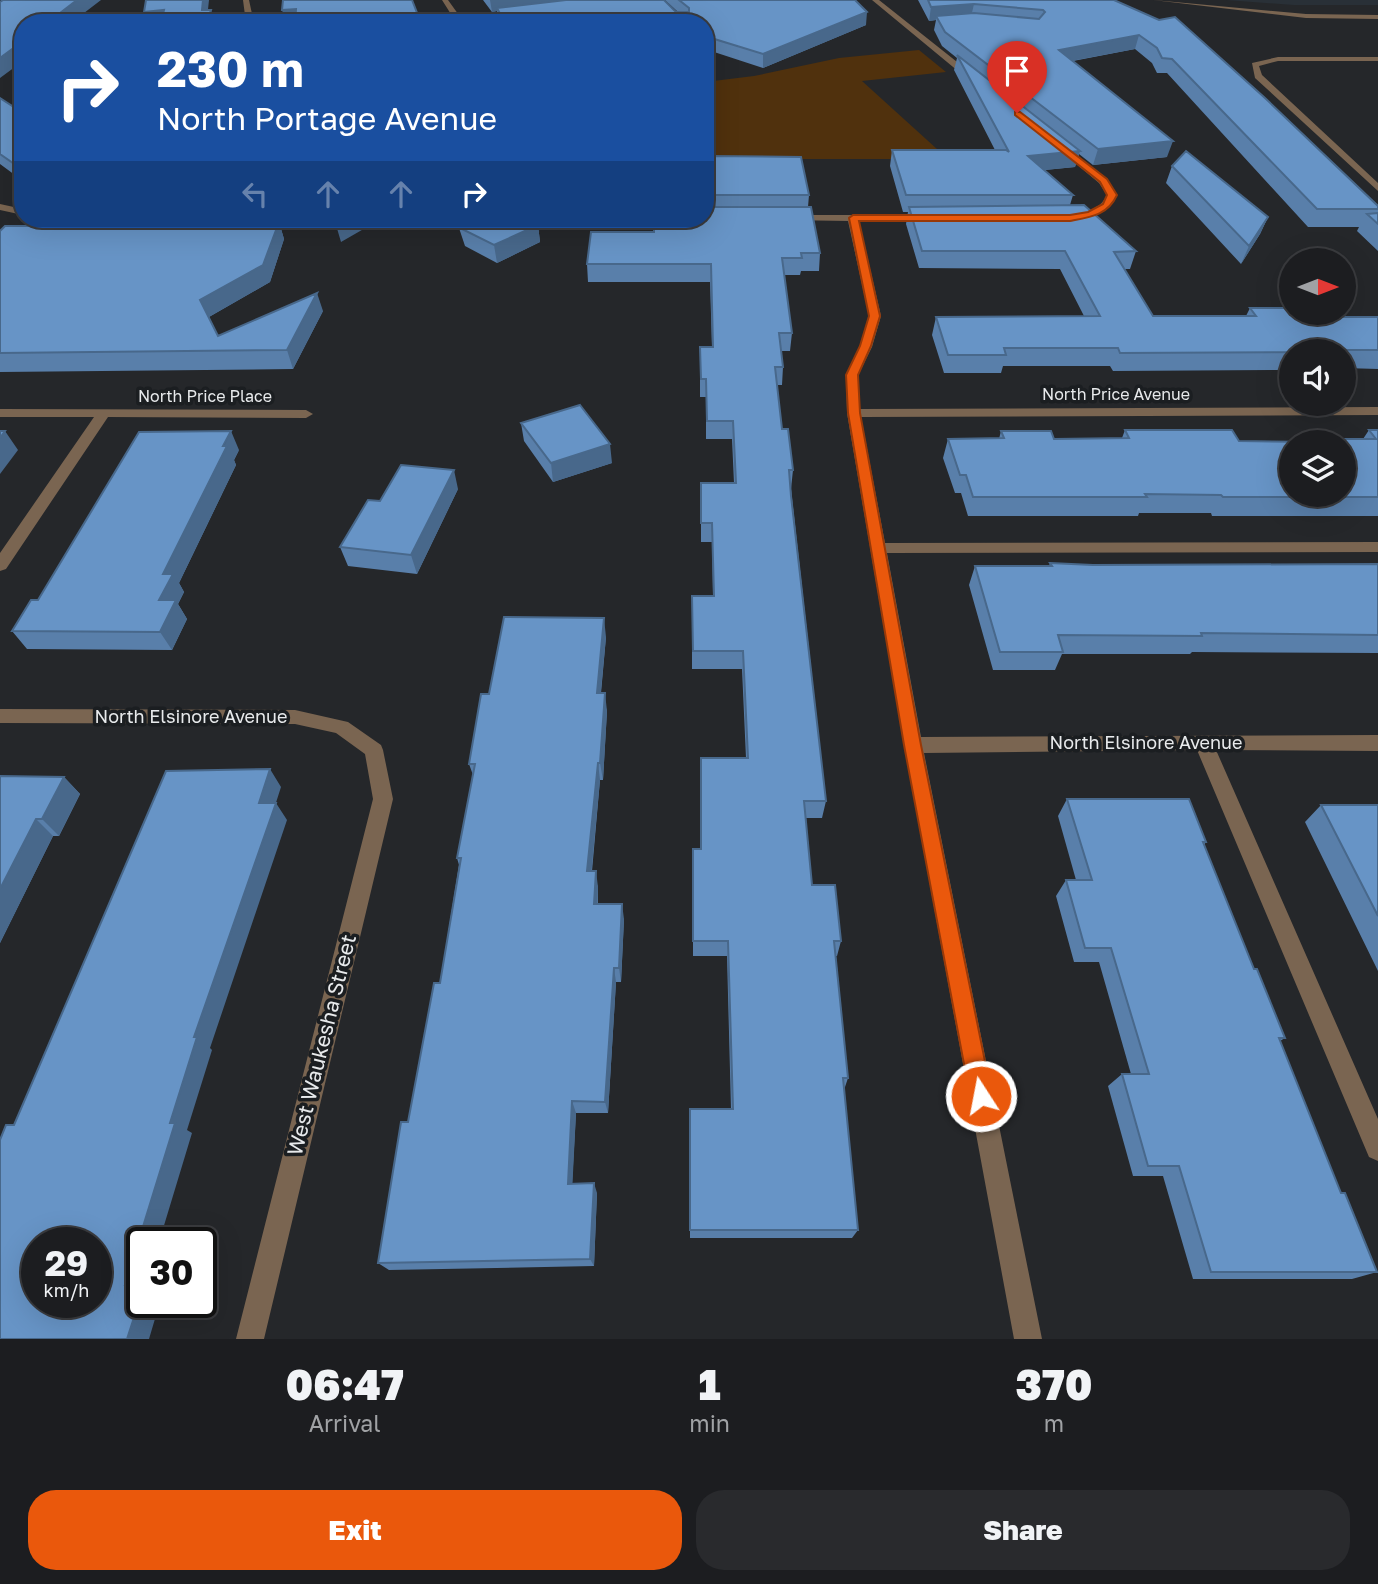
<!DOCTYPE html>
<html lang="en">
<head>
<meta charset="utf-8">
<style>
  :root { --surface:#1c1d20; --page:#292a2d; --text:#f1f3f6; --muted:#a0a2a5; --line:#3a3b3e; --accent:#ea580c }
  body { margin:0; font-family:"Golos Text",sans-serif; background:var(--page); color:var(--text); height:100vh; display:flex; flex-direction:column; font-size:26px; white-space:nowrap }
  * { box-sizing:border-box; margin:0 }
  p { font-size:23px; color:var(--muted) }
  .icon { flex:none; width:38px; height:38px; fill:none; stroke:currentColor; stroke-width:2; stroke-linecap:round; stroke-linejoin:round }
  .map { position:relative; height:1339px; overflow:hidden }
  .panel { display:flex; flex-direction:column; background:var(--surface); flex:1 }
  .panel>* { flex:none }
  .hud { position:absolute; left:14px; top:14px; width:700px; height:214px; border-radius:28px; box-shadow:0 7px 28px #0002,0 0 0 2px var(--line); background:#1a4fa0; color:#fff; overflow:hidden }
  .needle { width:46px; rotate:90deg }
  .buttons { position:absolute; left:1279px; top:248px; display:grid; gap:14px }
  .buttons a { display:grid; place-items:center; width:77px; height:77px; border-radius:50%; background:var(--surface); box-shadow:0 7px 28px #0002,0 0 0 2px var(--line); font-size:35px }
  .speed { position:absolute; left:21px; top:1227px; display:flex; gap:14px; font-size:35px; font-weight:700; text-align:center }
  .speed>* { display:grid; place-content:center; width:91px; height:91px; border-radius:50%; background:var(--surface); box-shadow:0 7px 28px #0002,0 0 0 2px var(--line); line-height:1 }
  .speed small { font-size:18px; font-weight:400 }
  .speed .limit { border:4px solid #111; border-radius:10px; background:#fff; color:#111 }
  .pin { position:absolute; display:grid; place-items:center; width:60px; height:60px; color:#fff; margin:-72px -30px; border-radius:50% 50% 50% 0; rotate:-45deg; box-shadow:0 0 7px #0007 }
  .pin .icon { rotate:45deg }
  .me { position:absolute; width:77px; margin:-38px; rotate:349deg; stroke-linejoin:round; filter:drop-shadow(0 0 5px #0008) }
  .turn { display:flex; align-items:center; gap:24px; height:147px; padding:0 28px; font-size:32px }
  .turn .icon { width:91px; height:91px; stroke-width:2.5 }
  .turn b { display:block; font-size:49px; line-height:60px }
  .lanes { display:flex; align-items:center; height:66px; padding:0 28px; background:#0003; justify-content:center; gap:35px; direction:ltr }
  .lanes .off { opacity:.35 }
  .eta { display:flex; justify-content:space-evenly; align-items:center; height:119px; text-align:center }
  .eta b { font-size:42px; font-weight:800; line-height:49px }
  .cta { display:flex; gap:14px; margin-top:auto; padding:14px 28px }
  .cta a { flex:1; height:80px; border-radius:28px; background:var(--accent); color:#fff; font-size:28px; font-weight:800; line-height:80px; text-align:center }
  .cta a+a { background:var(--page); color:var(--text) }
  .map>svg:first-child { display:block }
  .built { fill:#293037 }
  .green { fill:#50310d }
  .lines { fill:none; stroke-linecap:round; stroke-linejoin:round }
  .minor { fill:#7a6551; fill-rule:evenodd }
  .wall { fill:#597faa }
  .shaded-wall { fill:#48688b }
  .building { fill:#6794c6; stroke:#48688b; stroke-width:2; fill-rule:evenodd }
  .route { fill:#ea580c; stroke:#983908; stroke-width:2 }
  .labels { text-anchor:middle; stroke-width:7; stroke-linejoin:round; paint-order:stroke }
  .far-street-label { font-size:16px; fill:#e8eaec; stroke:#1b1e21 }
  .street-label { font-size:18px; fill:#e8eaec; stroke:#1b1e21 }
  .near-street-label { font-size:21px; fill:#e8eaec; stroke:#1b1e21 }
</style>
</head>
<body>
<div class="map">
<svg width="1378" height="1339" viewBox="0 0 1378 1339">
  <rect width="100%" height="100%" fill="#25272a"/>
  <path class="built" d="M1226 0H1378V5H1294Z"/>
  <path class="green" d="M919 50 946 72 862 81 948 159H705V82L754 76 839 58Z"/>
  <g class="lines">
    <path class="minor" d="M243 0H249L254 23H246Z
      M442 0H448L461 18 520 12 524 14 464 23H436L454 19Z
      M872 0H879L976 77V81H970Z
      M1153 0 1306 14 1378 15V19L1306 18Z
      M1278 57H1378V61H1278L1259 66 1262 75 1378 183V191L1255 78 1252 63Z
      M1056 143H1062L1106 179 1117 195C1108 215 1086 222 1065 220V216C1082 212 1099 212 1107 195L1099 183 1056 147Z
      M0 204 23 209V215L0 210Z
      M789 215H929L934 218 929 221H859L881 316 872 347 858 375 860 409 1378 407V415L861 417 885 543 1378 542V552L887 553 921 737 1378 735V751L1216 750 1378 1119V1161L1369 1157 1197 750 924 753 1042 1339H1014L904 745 847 413 846 375 860 347 869 316 848 221 785 220V216Z
      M0 409 306 410 313 414 306 418 108 417 6 569 0 571V553L94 417H0Z
      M0 709 295 710 348 722 381 745 383 750 393 799 264 1339H236L373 799 365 754 336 733 295 724 0 723Z"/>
  </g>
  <path class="wall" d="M483 0H664L676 12H678L665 0H855L866 25 763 68 711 51 705 58V23H499L497 11 492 12Z
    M918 0H1114L1378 206V251L1357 231 1359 227H1308L1167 73H1157L1152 63 1135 49 1073 61 1167 157 1093 165 1079 154 1075 167 1045 170 1073 195 1070 205 1136 251 1130 269H1124L1153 316H1246L1250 308 1308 317H1378V369L1344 368V352H1292V370L1113 371 1110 366H1003L1001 373H944L932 335 936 317 1084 316 1060 269 919 268 906 224 908 212H903L890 166 892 150H995L954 70 957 58 942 46 934 30 936 20 929 21Z
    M0 98 23 113V181L0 164Z
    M705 156 809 195 808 207 820 253 819 271H801L800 275H784L792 333 790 351H781L783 367 782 385H777L782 429 793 470 791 489 826 801 822 818H806L812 885 841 941 837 956H836L848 1078 844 1090 858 1230 852 1238H690V1109H731L727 956H693V849H701L746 758 742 669H692V596H713L712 542H701V483H734L732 439H706V397H700V347H712L710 282H588L587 264 654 232 705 219Z
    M1172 166 1268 217 1260 234 1241 264 1166 183Z
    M147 219H221V225L279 222 284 239 270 282 209 317 218 336 323 311 293 369 0 372V231L146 226Z
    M456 219H535L538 225 540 242 497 263 465 246Z
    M521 423 612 463 553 482 524 441Z
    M1125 430 1239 441 1318 442 1319 439H1363L1369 430H1378V516H1212L1211 513H1139L1138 516H968L961 493H955L943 458 948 439H999L1001 431 1054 439 1122 438Z
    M239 450 234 460 236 465 179 583 184 592 178 604 187 619 172 650 27 649 12 631 38 600Z
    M458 489 417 574 348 566 340 547Z
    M1050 563 1093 565 1378 564V653L1192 652 1190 654H1062L1055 670H993L969 585 975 566H1049Z
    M606 637 601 693 607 711 603 780H600L592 871 598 887V904L624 919 621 982H616L608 1113H576L572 1184 597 1193 594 1266 389 1270 378 1263 440 983 459 865 457 858 473 775 469 764 489 694Z
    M0 776 64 777 80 794 59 836H53L0 943Z
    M1067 799 1206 842 1204 845 1254 969 1285 1038 1280 1041 1341 1193 1377 1272 1352 1279H1193L1163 1176H1133L1108 1086 1122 1074H1131L1099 962H1074L1056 896 1066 880H1076L1058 816Z
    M1321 805H1378V971L1305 822Z"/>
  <path class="shaded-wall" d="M77 0H101L71 23H47Z
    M203 0H209L207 19 211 10 215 23H206L202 10Z
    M490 0H602L497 8V11L492 12Z
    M974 4 971 17 936 16V20L929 21 931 7Z
    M296 9 299 23H286L282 10Z
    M164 10 168 23H148L144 12Z
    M867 12 866 25 763 68V54Z
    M1139 35 1135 49 1055 64 1059 50Z
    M711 38V51L705 58V44Z
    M23 41V61L0 78V58Z
    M1173 141 1167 157 1093 165 1098 149Z
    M1080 151 1075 167 1024 172 1028 156Z
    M1268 217 1260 234 1241 264 1249 246Z
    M214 219H221L220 243 213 225Z
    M346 219H381L341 242 336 225Z
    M279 222 284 239 270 282 207 318 200 300Z
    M538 225 540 242 497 263 494 245Z
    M317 293 323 311 293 369 287 350Z
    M5 431 18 450 0 474V438Z
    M231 431 239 450 234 460 236 465 179 583 184 592 178 604 187 619 172 650 160 632 159 600 163 574Z
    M610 444 612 463 553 482 551 463Z
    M454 470 458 489 417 574 411 555Z
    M604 618 606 637 599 711 597 693Z
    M605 693 607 711 603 780 600 763Z
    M598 763 600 780 590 887 587 871Z
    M270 769 281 787 273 812 276 803 287 820 210 1048 212 1050 187 1130 192 1133 159 1242H142V1290L125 1285 259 803Z
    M64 777 80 794 59 836 42 819Z
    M36 819 53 836 0 943V889Z
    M596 871 598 887 597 920 594 904Z
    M622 904 624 919 621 982 619 968Z
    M614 968 616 982 608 1113 605 1102Z
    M572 1101 576 1113 572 1193 568 1184Z
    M594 1183 597 1193 594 1266 590 1259Z
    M142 1293V1302H160L149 1339H127Z"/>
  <path class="building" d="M3 0H77L47 23H23V41L0 58V2Z
    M146 0H203L202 10H211L206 23H161L164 10 144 12Z
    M283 0H412L421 23H295L296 9 282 10Z
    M566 0H664L676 12H689V8L679 0H855L867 12 763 54 711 38 705 44V23H505L497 8Z
    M928 0H1114L1159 20 1175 17 1265 98 1378 206V209H1317L1172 59 1162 58 1157 48 1139 35 1059 50 1173 141 1098 149 945 32 936 16 974 13 1039 19 1045 12 1043 10 974 4 931 7Z
    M957 55 1080 151 1028 156 1073 195H906L892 150H1006L1009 152Z
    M0 98 23 113V170L0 154Z
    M1186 151 1268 217 1249 246 1172 166Z
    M705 156 801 157 809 195H705Z
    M1084 205 1136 251 1114 252 1153 316H1256L1250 308H1292V313H1305L1308 317H1378V350H1335L1336 352 1120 353 1118 348H1004L1006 355H948L936 317 1100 316 1065 251H922L909 207Z
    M705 207H811L820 253H801L802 258H782L792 333H779L783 367H775L782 429H788L793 470H789L791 496 826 801H804L812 885H835L841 941H834L848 1078H843L858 1230H690V1109H733L728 941H693V849H701V758H748L743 651H693L692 596H714L712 523H701V483H736L733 421H707L706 379H701L700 347H713L711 264H587L591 232H654V219H705Z
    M1378 213V224L1367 214Z
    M147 219H214L213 225 279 222 263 265 200 300 218 336 317 293 287 350 0 353V231L5 226H146Z
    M335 219H346L336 225Z
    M458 219H535L538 225 494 245 462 229Z
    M580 405 610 444 551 463 521 423Z
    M1125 430H1232L1239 441 1321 442 1319 439H1376L1369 430H1378V497H1223L1221 495 1145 494 1147 497H973L966 475H960L948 439 1004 438 1001 431H1051L1054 439 1129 438ZM1292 443H1344V495H1292Z
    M0 431H5L0 438Z
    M231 431 223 446H227L163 574H173L159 600H176L160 632 12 631 31 600H38L139 432Z
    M401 465 454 470 411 555 340 547 368 500 380 501Z
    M1050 563 1093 565 1378 564V635L1201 633 1202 636 1058 635 1063 652H1000L975 566H1052Z
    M504 617 604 618 597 693H605L600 763H598L587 871H596L594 904H622L619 968H614L605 1102 572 1101 568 1184 594 1183 590 1259 378 1263 401 1122H408L434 983H440L461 858H457L475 764H469L481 694H489Z
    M270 769 259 803H276L194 1037H197L170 1123H175L125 1285H142V1293L127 1339H0V1140L6 1125H14L166 771ZM37 1242H96V1302H37Z
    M0 776 64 777 42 819H36L0 889Z
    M1067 799H1189L1206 842H1203L1254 969H1257L1285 1038H1279L1341 1193H1345L1377 1272H1211L1179 1166H1148L1122 1074H1149L1111 948H1085L1066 880H1092Z
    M1321 805H1378V916Z"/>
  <path class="route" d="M1015 112H1020L1107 179 1117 195C1108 215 1091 217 1070 221H859L880 316 871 346 858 375 860 413 921 745 992 1096 989 1104 981 1107 973 1104 970 1096 904 745 848 413 846 375 860 346 869 316 849 218 853 215H1070L1088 212 1103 204 1107 195 1100 182 1015 115Z"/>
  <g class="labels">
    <g class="far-street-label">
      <text x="1116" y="400">North Price Avenue</text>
      <text x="205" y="402">North Price Place</text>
    </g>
    <g class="street-label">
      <text x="191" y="723">North Elsinore Avenue</text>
      <text x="1146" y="749">North Elsinore Avenue</text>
    </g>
    <g class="near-street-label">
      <text transform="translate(322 1045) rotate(-76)" y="7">West Waukesha Street</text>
    </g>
  </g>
</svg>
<div class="buttons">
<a><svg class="needle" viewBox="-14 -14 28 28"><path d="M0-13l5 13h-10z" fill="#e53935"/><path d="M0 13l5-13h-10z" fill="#a0a2a5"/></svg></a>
<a><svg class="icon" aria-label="sound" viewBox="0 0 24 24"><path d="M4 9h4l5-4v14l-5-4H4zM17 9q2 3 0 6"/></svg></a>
<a><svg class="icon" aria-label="layers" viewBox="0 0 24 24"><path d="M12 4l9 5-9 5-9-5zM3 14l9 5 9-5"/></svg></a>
</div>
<div class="speed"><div>29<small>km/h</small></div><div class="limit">30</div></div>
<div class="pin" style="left:1017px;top:113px;background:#d93025"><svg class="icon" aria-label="arrive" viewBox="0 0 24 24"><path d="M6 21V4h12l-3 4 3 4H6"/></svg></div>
<svg class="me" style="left:981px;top:1096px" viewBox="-20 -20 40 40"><circle r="17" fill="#ea580c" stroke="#fff" stroke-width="3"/><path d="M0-11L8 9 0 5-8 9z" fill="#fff"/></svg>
<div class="hud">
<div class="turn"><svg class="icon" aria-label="right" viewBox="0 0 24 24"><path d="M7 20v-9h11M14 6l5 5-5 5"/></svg><div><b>230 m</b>North Portage Avenue</div></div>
<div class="lanes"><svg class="icon off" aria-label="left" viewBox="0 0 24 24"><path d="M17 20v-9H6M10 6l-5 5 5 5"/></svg><svg class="icon off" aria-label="ahead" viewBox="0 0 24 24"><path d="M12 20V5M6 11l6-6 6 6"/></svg><svg class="icon off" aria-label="ahead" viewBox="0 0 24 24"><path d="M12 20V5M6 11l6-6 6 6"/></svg><svg class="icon" aria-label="right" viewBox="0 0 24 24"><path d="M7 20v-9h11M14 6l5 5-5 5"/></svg></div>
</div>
</div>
<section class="panel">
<div class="eta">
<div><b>06:47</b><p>Arrival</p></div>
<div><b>1</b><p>min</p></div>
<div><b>370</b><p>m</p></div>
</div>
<div class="cta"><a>Exit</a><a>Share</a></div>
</section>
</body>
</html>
